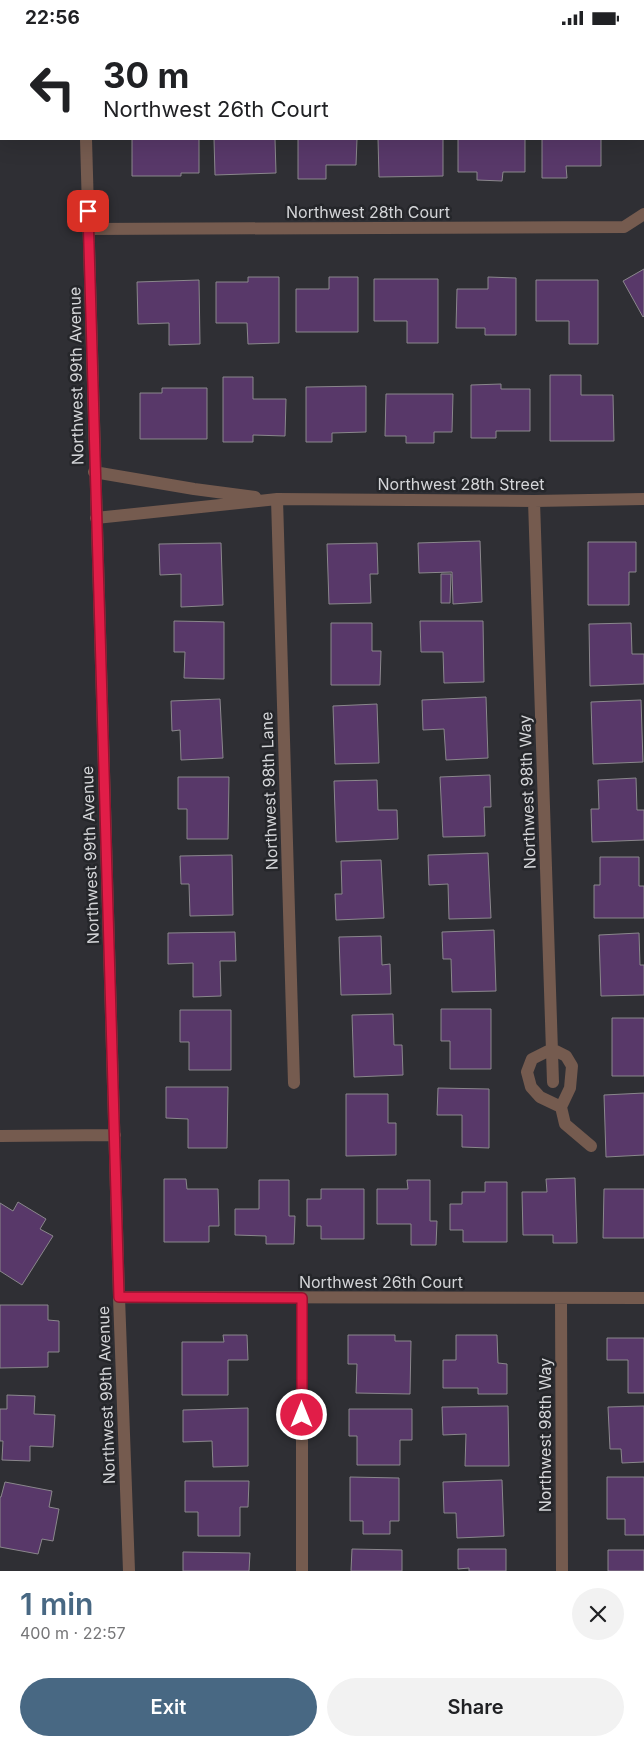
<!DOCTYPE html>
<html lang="en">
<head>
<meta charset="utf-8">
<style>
  :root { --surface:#fff; --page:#f2f2f2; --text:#202124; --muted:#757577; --accent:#486883 }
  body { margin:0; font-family:Inter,sans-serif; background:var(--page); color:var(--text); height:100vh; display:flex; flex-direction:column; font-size:19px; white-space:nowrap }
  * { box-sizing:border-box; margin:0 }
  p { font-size:16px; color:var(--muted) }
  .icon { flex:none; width:28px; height:28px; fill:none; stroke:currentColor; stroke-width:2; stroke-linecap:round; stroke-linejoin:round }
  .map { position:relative; height:1536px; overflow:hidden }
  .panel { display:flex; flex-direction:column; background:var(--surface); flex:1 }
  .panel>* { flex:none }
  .guide { position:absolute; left:0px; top:0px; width:645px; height:105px; box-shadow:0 5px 20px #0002; background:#fff; color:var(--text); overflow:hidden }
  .pin { position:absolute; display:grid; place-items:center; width:42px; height:42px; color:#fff; margin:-21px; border-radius:10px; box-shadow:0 2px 8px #0006 }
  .me { position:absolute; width:55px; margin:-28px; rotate:0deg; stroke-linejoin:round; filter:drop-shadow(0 0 4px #0008) }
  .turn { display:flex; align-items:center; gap:18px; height:105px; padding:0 20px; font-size:22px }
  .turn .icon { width:65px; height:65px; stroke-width:2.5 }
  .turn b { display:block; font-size:35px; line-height:42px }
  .round { display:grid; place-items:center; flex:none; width:52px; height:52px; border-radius:26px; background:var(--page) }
  .overview { display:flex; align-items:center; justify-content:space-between; height:85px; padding:0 20px }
  h1 { font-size:30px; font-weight:600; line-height:38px; color:var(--accent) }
  .primary-button { display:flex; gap:10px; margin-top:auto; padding:10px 20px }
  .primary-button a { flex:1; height:58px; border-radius:30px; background:var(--accent); color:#fff; font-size:20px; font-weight:600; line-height:58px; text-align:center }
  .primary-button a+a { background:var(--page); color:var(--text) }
  .status { display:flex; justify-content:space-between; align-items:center; height:35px; padding:0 25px; background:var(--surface); direction:ltr }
  .status svg { height:14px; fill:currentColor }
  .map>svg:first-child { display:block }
  .building { fill:#583869; stroke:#8a878c }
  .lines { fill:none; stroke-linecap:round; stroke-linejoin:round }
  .minor { stroke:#755b4f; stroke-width:12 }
  .route-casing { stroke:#92132f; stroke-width:12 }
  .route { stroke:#e11d48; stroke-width:9 }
  .labels { text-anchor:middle; stroke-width:5; stroke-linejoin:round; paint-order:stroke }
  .street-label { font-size:16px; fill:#d4d5d8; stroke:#25262a }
</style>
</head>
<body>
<div class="status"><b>22:56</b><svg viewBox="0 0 49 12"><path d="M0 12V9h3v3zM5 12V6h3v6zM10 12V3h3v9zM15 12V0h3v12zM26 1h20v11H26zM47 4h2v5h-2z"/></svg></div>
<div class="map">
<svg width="644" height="1536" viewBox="0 0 644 1536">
  <rect width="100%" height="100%" fill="#2f2f34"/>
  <path class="building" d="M149 0H196V1H149Z
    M216 0H276V1H216Z
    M296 0H359V1H296Z
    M378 0H439V1H378Z
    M461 0H522V1H461Z
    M540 0H602V1H540Z
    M132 104H199V138H181V141H132Z
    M214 104H275L276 138 215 140Z
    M298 104H357L356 130H326V144H298Z
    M378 104H443V141L379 142Z
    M458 104H525V137H503L502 146 477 145V137H458Z
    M542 104H601V131H566L567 143H542Z
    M644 234V281L643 282 623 246Z
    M248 242H279V308L248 309 247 288H216V247H248Z
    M329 242H358V297H296V254H329Z
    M488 242 516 243V300H485V293H456L457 254H488Z
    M374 244H438V308H407V286H374Z
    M199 245 200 309 169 310V288L138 289 137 247Z
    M536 245H598V309H569V286H536Z
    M550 340H581V360H613L614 406H550Z
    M223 342H253V364H286L285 401 253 400V407H223Z
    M501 349V354H530V396H496V403H471V350Z
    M366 351V397L332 398V407H306V352Z
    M162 353H207V404H140V358H162Z
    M386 359H453L452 397H434V408H406V401H385Z
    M480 506 482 567 453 569 452 537 419 538 418 508Z
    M588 507H636V537H629V570H588Z
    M221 508 223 570 181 572V539L160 540 159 509Z
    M377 508 378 539H370L371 568 329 569 327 509Z
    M441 539H451L450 568H441Z
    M174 586 224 587V644L184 643 185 617H174Z
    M420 586H483L484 647 444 648 443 617H421Z
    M331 588H372V616H381L380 650H331Z
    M631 588 632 619H644V649L590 651 589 589Z
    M486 662 488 723 446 725 444 694 423 695 422 665Z
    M220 664 223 723 181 725 180 695 172 696 171 666Z
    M641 665 643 727 593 729 591 667Z
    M377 669 379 728 335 729 333 671Z
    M490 740 491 772H484L485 801 443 802 440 742Z
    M178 742H229L228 804H187V774H178Z
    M636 743 637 775H644V805L592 807 591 774H599L598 745Z
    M377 745 378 775H397L398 804 336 807 334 746Z
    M488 818 491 883 449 884 448 849 429 850 428 820Z
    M232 820 233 880 190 881 189 849H181L180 821Z
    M600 822H639V851H644V883H594V850H600Z
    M381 825 384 883 336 885 335 859H342L341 826Z
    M494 895 496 956 452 957 451 924H443L442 897Z
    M235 897 236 926H220L221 961 193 962V928L168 929V898Z
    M639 898 640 930H644V960L601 961 599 900Z
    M381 901 382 930 390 929 391 959 341 960 339 902Z
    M441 974H491V1034H450V1006H441Z
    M180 975H231V1035H189V1007H180Z
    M393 979 394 1010H402L403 1040 354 1042 352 980Z
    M612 983H644V1041H612Z
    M166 1052H228L227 1113H188V1084L166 1083Z
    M438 1053 489 1054V1113L462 1112V1080H437Z
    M644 1058V1120L606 1122 604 1060Z
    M346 1059H388V1088H396V1120L346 1121Z
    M575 1143 577 1208H553V1200H523L522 1157H547L546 1144Z
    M164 1144H186L187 1154H218L219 1191H209V1207H164Z
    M259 1145H289V1181H295L294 1209H266V1201L235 1200V1174H259Z
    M407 1145H430V1186H437L436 1210H411V1189H377V1154H408Z
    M485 1147H507V1207H463V1195H450V1169H462V1157H485Z
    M321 1154H364V1204H321V1191H307V1164H321Z
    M604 1154H644V1203H603Z
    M18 1167 46 1184 40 1194 53 1201 22 1250 0 1236V1168L13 1176Z
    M0 1270H48V1285L59 1286V1317H48V1332L0 1333Z
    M223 1300H247L248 1325H228V1360H182V1307H224Z
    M348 1300H395V1306H411L410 1359 356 1358 357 1329H348Z
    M456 1300H497L498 1328 507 1329V1359H478V1353H443V1325H456Z
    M607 1303H644V1358H628V1325H607Z
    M7 1360 35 1361 34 1379 55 1380 53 1412 30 1411V1426L2 1425 3 1406H0V1374H7Z
    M508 1371 509 1431H465L466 1399 443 1400 442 1372Z
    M644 1371V1427L622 1428 621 1414H610L608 1372Z
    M248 1373V1431L213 1432 212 1406 183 1407V1375Z
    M349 1374H412V1405H400V1430H357V1401H349Z
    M350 1442 399 1443V1486H390V1499H363V1486H350Z
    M607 1442H644V1500H625V1484H607Z
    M502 1445 504 1501 457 1503 456 1478H444L443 1447Z
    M185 1446H249L248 1472H240V1501H198V1477H185Z
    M5 1447 52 1456 49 1472 59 1474 53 1506 42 1504 38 1519 0 1512V1462H1Z
    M352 1514 402 1515V1536H351Z
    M458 1514H506V1536H469V1533L458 1534Z
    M608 1515H644V1536H608Z
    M183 1517 250 1518 249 1536H183Z"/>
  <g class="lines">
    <path class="minor" d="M82 0V1
      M86 104 119 1262 129 1536
      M88 194 624 192 644 179
      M94 437 194 454 255 462
      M277 464 294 1048
      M534 466 553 1047
      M96 483 277 464 534 466 644 464
      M561 1072 540 1062 531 1052 527 1037 532 1024 552 1014 566 1021 572 1031 570 1053 561 1072 565 1089 591 1111
      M0 1101 115 1100
      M119 1262 644 1263
      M302 1263V1536
      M561 1264 562 1536"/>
  </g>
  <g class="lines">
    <defs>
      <path id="route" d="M88 176 119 1262 302 1263V1380"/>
    </defs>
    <use href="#route" class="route-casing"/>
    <use href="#route" class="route"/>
  </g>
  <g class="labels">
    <g class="street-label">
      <text x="368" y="183">Northwest 28th Court</text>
      <text transform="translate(76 341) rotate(-91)" y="6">Northwest 99th Avenue</text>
      <text x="461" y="455">Northwest 28th Street</text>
      <text transform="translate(269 756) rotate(-92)" y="6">Northwest 98th Lane</text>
      <text transform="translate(527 757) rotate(-92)" y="6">Northwest 98th Way</text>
      <text transform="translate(90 820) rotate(-92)" y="6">Northwest 99th Avenue</text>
      <text x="381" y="1253">Northwest 26th Court</text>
      <text transform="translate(106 1360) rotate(-92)" y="6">Northwest 99th Avenue</text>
      <text transform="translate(545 1400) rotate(-90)" y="6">Northwest 98th Way</text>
    </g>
  </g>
</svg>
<div class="pin" style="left:88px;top:176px;background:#d93025"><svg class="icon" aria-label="arrive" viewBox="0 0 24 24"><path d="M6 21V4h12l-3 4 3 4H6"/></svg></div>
<svg class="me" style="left:302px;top:1380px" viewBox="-20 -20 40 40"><circle r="17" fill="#e11d48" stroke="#fff" stroke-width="3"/><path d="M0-11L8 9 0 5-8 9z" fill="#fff"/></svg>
<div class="guide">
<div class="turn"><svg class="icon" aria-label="left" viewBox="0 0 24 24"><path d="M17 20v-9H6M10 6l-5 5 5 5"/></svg><div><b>30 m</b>Northwest 26th Court</div></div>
</div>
</div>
<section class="panel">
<div class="overview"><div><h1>1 min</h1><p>400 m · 22:57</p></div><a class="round"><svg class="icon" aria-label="close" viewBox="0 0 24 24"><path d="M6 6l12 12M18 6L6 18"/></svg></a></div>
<div class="primary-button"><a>Exit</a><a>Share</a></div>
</section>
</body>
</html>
